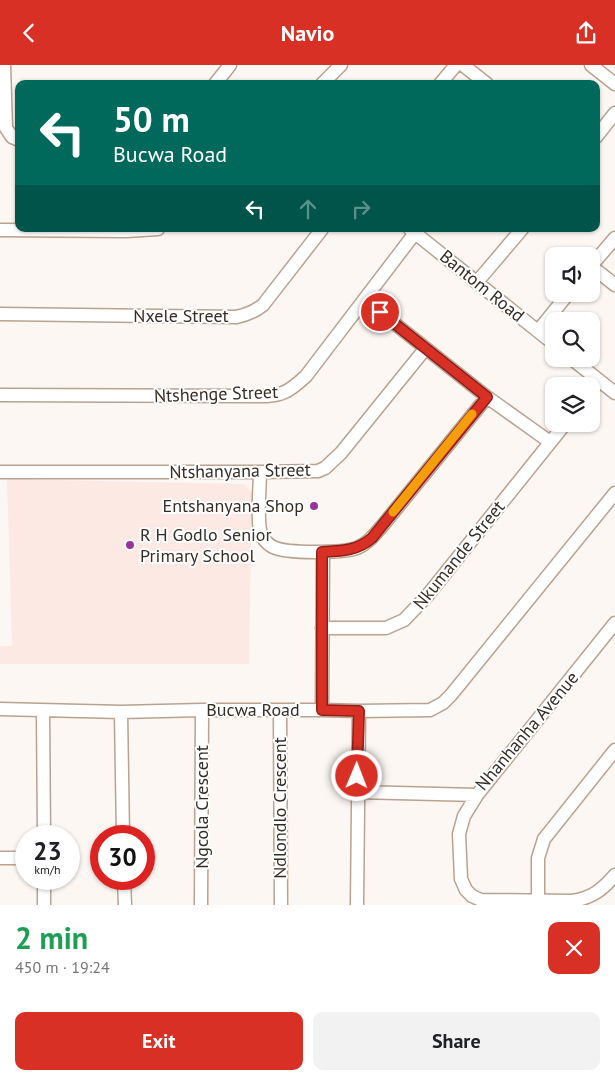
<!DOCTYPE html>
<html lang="en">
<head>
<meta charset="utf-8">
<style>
  :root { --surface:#fff; --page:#f2f2f2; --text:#202124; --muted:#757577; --accent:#d93025 }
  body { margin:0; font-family:"PT Sans",sans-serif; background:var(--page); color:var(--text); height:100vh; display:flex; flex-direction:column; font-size:19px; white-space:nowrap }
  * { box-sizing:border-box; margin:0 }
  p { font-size:16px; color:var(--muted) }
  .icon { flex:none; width:28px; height:28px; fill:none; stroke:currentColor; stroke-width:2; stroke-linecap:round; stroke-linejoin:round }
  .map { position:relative; height:840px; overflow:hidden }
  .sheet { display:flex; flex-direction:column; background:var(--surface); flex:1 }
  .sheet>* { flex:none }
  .guide { position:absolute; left:15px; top:15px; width:585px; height:152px; border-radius:10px; box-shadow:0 1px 4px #0004; background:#00695c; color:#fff; overflow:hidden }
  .buttons { position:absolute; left:545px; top:182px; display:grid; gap:10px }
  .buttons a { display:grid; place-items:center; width:55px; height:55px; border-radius:10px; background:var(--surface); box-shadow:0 1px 4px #0004; font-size:25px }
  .speed { position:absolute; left:15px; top:760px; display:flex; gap:10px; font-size:25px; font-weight:700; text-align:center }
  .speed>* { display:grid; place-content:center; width:65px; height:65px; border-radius:50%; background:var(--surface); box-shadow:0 1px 4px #0004; line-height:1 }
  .speed small { font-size:12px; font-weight:400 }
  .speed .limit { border:8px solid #d22; background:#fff; color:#111 }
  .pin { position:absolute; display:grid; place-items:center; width:42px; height:42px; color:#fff; margin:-21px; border:2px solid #fff; border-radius:50%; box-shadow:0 1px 5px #0007 }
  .me { position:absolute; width:55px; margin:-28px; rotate:1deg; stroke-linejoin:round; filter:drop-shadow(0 0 4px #0008) }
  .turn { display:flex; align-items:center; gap:18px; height:105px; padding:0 15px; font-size:22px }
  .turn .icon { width:65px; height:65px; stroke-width:2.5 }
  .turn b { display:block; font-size:35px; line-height:42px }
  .lanes { display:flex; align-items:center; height:48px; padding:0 15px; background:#0003; justify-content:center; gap:25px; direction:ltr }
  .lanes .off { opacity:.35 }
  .round { display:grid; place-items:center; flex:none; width:52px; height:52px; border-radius:10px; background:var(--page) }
  .overview { display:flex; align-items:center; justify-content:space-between; height:85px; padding:0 15px }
  h1 { font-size:30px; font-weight:600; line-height:38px; color:#1e9e55 }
  .cta { display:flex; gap:10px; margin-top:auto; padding:10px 15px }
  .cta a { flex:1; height:58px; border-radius:10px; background:var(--accent); color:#fff; font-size:20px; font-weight:600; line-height:58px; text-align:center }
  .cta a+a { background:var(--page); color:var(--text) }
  header { display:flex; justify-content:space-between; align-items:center; height:65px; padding:0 15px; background:var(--accent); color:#fff; font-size:22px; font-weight:600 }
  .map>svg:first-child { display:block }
  .education { fill:#fde9e3 }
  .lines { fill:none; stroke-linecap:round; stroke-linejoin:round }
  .minor-casing { stroke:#b9a28f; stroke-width:15 }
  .minor { stroke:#fff; stroke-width:12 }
  .route-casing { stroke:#8d1f18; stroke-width:12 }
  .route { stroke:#d93025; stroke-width:9 }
  .slow { stroke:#f59e0b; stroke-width:9 }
  .poi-dot { fill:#99359a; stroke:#fff; stroke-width:2 }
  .labels { text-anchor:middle; stroke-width:4; stroke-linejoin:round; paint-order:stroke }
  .street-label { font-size:18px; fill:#352c24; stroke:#fff }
  .poi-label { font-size:18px; fill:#352c24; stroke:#fff; text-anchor:end }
</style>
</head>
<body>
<header><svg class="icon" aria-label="back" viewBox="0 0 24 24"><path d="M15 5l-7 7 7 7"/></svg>Navio<svg class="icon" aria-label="share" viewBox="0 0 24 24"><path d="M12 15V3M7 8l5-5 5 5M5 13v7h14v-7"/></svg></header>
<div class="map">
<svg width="615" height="840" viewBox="0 0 615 840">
  <rect width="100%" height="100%" fill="#fcf7f2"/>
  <path class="education" d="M7 414 244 419 252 428 249 599H0V581H12Z"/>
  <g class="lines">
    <defs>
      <path id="minor" d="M4 0 6 63 12 72 19 75
        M463 0 487 19
        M591 0 615 19
        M215 19 230 0
        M322 19 341 0
        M440 19 456 0
        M596 72 615 48
        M410 164 554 279
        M0 165 126 166 158 164
        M615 173 591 201 615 220
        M477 217 522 164
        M365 235 487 332 550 377
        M0 249 236 252C247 250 254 247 263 240L322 164
        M538 266 568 229
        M572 294 615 328
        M0 330 252 331C279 331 285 331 306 311L415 168
        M0 407H260L318 406 325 403 341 388 425 284
        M260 407C260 422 256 460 262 472 265 476 269 480 273 482 287 489 343 488 357 483 369 478 375 469 383 460L487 332
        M615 558 477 730 464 751 459 769 461 814 466 825 472 831 481 835 572 836C592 833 602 825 615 810
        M322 563H386L404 555 427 531 565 359
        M0 644 121 647 202 645H322L359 646 430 645 443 638 451 630 615 428
        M280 645 281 840
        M322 645 323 487
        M43 646 44 771
        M121 647 123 771
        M357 727 477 730
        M0 793H26
        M124 814 125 840
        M538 836V793L544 774 615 685
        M44 840V814
        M201 840 202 645
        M357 840 359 646"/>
    </defs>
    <use href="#minor" class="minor-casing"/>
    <use href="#minor" class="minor"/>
  </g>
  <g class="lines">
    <defs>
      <path id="route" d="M357 711 359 646 322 645V487C341 486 357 486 372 473L487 332 380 247"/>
    </defs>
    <use href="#route" class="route-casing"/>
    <use href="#route" class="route"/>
    <path class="slow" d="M393 447 472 349"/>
  </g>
  <g class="poi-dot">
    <circle cx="314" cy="441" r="5"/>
    <circle cx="130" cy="480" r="5"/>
  </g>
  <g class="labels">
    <g class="street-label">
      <text transform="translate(482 221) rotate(39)" y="6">Bantom Road</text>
      <text x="181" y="257">Nxele Street</text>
      <text transform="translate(216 329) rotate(-2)" y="6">Ntshenge Street</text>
      <text transform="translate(240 406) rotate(-1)" y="6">Ntshanyana Street</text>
      <text transform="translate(459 490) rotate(-51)" y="6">Nkumande Street</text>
      <text x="253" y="651">Bucwa Road</text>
      <text transform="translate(527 666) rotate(-50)" y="6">Nhanhanha Avenue</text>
      <text transform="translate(202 742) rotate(-90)" y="6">Ngcola Crescent</text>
      <text transform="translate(280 743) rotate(-90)" y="6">Ndlondlo Crescent</text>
    </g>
    <g class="poi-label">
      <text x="304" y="447">Entshanyana Shop</text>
      <text x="140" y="476" text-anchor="start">R H Godlo Senior<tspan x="140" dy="21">Primary School</tspan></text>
    </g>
  </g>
</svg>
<div class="buttons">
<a><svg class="icon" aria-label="sound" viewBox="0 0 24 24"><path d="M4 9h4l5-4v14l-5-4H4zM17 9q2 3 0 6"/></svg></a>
<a><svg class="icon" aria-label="search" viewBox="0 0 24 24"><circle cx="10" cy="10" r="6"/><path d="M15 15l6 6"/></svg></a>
<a><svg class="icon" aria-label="layers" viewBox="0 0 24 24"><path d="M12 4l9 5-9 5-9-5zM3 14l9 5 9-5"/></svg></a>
</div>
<div class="speed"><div>23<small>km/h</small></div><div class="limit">30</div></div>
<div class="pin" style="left:380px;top:247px;background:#d93025"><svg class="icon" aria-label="arrive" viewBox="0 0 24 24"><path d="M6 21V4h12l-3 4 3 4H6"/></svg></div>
<svg class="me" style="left:357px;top:711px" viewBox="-20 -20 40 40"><circle r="17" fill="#d93025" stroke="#fff" stroke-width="3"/><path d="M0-11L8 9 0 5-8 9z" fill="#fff"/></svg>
<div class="guide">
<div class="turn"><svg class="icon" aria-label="left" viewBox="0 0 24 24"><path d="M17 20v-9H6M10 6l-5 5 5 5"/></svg><div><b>50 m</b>Bucwa Road</div></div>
<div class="lanes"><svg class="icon" aria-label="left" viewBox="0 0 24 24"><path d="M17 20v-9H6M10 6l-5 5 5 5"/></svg><svg class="icon off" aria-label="ahead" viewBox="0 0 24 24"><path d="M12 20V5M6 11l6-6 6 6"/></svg><svg class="icon off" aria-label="right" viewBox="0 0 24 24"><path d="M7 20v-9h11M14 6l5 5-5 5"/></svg></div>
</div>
</div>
<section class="sheet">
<div class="overview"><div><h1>2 min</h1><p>450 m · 19:24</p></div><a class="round" style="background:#d93025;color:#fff"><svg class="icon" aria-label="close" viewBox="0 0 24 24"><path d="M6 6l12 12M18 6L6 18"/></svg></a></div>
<div class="cta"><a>Exit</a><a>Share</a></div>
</section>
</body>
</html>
